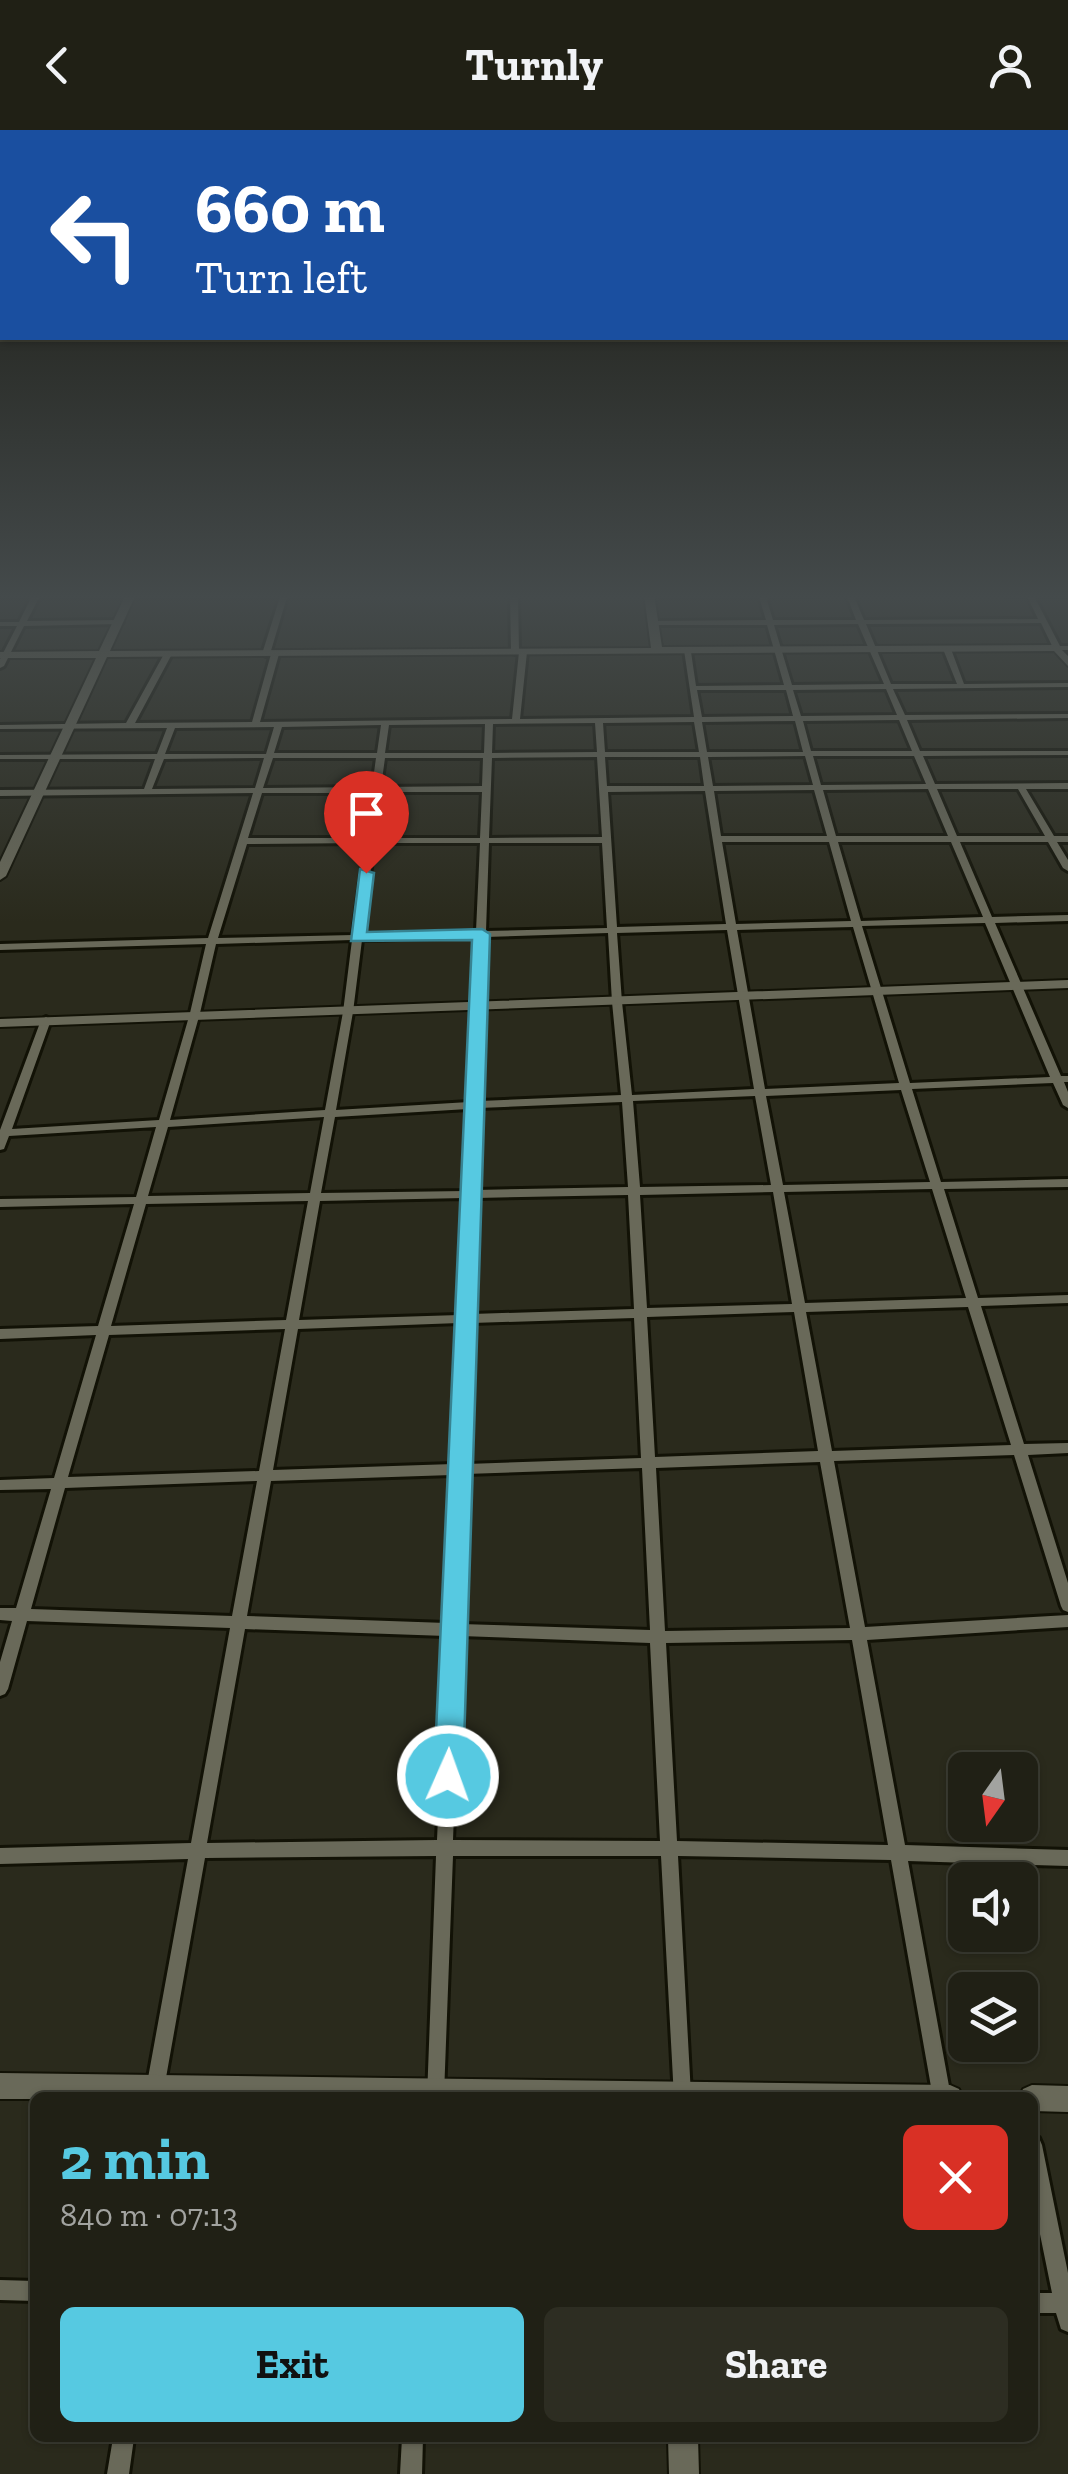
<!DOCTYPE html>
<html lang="en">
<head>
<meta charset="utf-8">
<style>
  :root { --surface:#202015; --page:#2d2d22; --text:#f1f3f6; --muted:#a2a3a0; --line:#3d3e34; --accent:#56c9e1 }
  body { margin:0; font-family:"Zilla Slab",serif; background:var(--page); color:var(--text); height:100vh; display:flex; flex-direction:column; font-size:38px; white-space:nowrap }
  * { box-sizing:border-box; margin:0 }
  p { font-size:32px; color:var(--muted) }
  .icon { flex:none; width:55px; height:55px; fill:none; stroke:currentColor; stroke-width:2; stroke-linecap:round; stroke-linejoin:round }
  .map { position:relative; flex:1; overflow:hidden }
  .sheet { position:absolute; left:30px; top:1962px; width:1008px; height:350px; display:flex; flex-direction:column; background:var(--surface); border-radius:15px; box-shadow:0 2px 8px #0004,0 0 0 2px var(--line) }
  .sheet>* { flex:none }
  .hud { position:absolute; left:0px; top:0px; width:1070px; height:210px; box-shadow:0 2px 8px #0004,0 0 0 2px var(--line); background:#1a4fa0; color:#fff; overflow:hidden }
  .needle { width:65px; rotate:194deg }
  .controls { position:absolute; left:948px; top:1622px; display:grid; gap:20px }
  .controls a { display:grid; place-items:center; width:90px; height:90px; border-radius:15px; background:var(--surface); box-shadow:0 2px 8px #0004,0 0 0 2px var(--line); font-size:50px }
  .pin { position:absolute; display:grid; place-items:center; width:85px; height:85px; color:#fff; margin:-102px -42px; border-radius:50% 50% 50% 0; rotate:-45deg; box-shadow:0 0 10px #0007 }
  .pin .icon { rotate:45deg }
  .me { position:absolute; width:110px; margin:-55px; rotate:2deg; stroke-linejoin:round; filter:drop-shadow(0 0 8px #0008) }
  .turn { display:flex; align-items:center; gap:35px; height:210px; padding:0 30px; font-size:45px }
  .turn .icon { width:130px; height:130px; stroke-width:2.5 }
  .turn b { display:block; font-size:70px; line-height:85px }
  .round { display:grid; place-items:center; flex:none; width:105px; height:105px; border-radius:15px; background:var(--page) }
  .head { display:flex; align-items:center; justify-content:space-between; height:170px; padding:0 30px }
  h1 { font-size:60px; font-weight:800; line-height:75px; color:var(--accent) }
  .primary-button { display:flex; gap:20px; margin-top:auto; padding:20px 30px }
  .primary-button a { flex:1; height:115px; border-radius:15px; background:var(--accent); color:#111; font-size:40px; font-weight:800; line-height:115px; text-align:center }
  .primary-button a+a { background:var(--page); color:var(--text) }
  header { display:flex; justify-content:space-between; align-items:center; height:130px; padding:0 30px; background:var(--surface); font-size:45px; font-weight:800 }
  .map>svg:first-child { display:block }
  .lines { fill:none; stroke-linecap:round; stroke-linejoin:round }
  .street-casing { stroke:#121206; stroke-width:6 }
  .secondary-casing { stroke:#121206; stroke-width:4 }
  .street { fill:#696959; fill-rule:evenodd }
  .secondary { fill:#696959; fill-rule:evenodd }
  .route { fill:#56c9e1; stroke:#388392; stroke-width:2.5 }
</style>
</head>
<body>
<header><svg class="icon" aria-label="back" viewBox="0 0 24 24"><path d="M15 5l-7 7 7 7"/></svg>Turnly<svg class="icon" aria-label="person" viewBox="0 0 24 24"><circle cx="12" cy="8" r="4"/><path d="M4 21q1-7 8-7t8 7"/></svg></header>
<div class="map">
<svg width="1068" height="2344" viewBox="0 0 1068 2344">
  <rect width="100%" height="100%" fill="#2a2a1c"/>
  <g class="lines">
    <defs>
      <path id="street" d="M0 464H361L358 466 287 467 270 524 266 526 262 524 280 467 39 468 27 491 119 490 123 492 119 494 24 496 4 536 0 538V529L17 496H0V492H19L31 468H0Z
        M510 464H518L519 522 515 524 511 522Z
        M823 464 820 466 766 467 773 490H856L846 464H853L864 490 1038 489 1027 466H1005L1002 464H1068V466H1034L1060 516H1068V520H1054L1041 493 866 494 891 554H957L943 519 947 517 951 519 964 554 1068 553V557L893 559 905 585 1068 584V588L907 590 920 621H1068V625L923 626 935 654 1068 653V659H1026L1054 706H1068V712H1057L1068 730V741L1063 738 1048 712H960L992 787 1068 785V791L995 793 1061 946H1068V952H1064L1068 962V978L1063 975 1053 953 912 959 941 1052 1068 1049V1057L944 1059 978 1168 1068 1165V1173L981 1176 1024 1314 1068 1313V1323L1028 1325 1068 1453V1482L1063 1480 1061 1476 1014 1325 834 1331 865 1497 1068 1485V1497L867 1510 905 1715 1068 1720V1736L908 1731 951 1967 933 1968 891 1730 678 1726 691 1965 690 1968H674L661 1726H453L444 1965 443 1968H427L436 1726 205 1728 164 1959 162 1966 157 1968 148 1966 146 1959 188 1729 0 1734V1718L191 1713 230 1498 27 1491 8 1559 5 1564 0 1566V1532L12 1491 0 1490V1478H16L51 1359 0 1360V1350L54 1348 96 1205 0 1209V1199L98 1196 134 1074 0 1077V1069L136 1067 156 997 9 1006 4 1019 0 1020V1000L41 890 46 887 51 890 12 999 159 990 190 883 206 814 0 820V814L208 808 253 663 0 666V660L144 659 155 629H0V625L157 624 167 598 0 599V595L126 593 164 524 168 522 172 524 135 593 252 592 271 524 275 522 279 524 260 592 512 589 519 522 523 520 527 522 520 589 694 587 684 520 691 522 696 556 784 555 767 495H653L649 493 653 491 766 490 759 467 649 468 645 466 647 465ZM858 494 884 554 792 555 774 495ZM886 559 897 585 801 586 793 560ZM697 560H786L793 586 702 587ZM899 590 912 621H811L803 591ZM795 591 803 622H707L702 592ZM694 592 699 622H605L603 593ZM595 593 597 622 492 623 493 594ZM485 594 484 623H385L389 595ZM381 595 377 623H274L282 597ZM274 597 266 624H165L175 598ZM805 626 813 655 713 656 708 627ZM813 626H914L926 654 821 655ZM597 627 602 707 489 708 492 628ZM605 627H700L704 656H607ZM264 628 255 658 152 659 164 629ZM273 628H376L372 657 263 658ZM385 628H483L482 656 381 657ZM928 659 948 706H836L823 660ZM937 659H1018L1045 706H957ZM814 660 827 706H721L714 661ZM705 661 726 794 617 797 608 662ZM380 662H482L480 708H375ZM262 663H372L366 708H248ZM722 712H829L851 791 736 794ZM838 712H951L983 787 861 791ZM365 713 353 805 218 808 247 714ZM374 713H480L476 801 363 804ZM489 713H602L607 798 486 801ZM985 793 1050 947 910 953 862 796ZM853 797 899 953 765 959 737 800ZM727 800 754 959 632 965 622 872 617 803ZM608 803 612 872 621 965 480 971 485 807ZM476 807 469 972 336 980 353 882 362 810ZM352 810 343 882 325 980 170 990 200 883 216 814ZM901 960 930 1052 783 1055 766 966ZM755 966 771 1055 640 1057 633 971ZM622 972 628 1057 476 1060 479 978ZM468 979 465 1061 321 1063 335 987ZM324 987 310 1063 148 1066 168 997ZM932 1059 966 1168 805 1173 784 1062ZM773 1062 792 1174 647 1178 640 1065ZM628 1065 634 1179 472 1184 476 1068ZM464 1068 459 1185 299 1190 320 1071ZM308 1071 286 1190 111 1196 146 1074ZM968 1177 1011 1315 832 1321 806 1182ZM794 1182 818 1321 655 1327 647 1187ZM634 1188 641 1328 467 1334 472 1193ZM459 1193 453 1334 273 1340 298 1199ZM285 1199 259 1341 68 1347 109 1205ZM820 1332 850 1498 665 1501 656 1338ZM642 1338 650 1500 461 1494 466 1344ZM452 1345 446 1493 247 1486 271 1351ZM257 1351 232 1486 31 1479 65 1358ZM245 1499 446 1506 437 1710 207 1713ZM461 1506 650 1513 660 1711 453 1710ZM852 1510 888 1715 677 1711 666 1513Z
        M1032 2006 1039 2008 1042 2015 1068 2143V2202L1061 2199 1056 2183H1032V2163H1052L1032 2065Z
        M0 2150 35 2151V2171L0 2170Z
        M113 2308H134L129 2344H107Z
        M402 2308H423L422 2344H400Z"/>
      <path id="secondary" d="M126 464H136L110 521 651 518 644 464H654L662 517 1057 515 1068 526V536L1054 521 107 527 6 746 0 750V732L96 528H0V522L99 521Z
        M1068 850V858L0 897V889Z
        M0 1943 950 1955 959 1959 963 1968 0 1969Z
        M1032 1955 1068 1956V1982L1032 1981V1968H1019L1023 1959Z
        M668 2308H698L699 2344H669Z"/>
    </defs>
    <use href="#street" class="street-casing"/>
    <use href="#secondary" class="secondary-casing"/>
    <use href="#street" class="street"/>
    <use href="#secondary" class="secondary"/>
  </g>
  <linearGradient id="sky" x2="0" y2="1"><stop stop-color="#17170f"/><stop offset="0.59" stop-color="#444a4b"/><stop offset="1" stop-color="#444a4b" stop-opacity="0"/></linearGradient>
  <rect width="1068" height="792" fill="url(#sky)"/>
  <path class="route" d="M360 739 374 743 367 802 482 799 490 804 463 1646 459 1655 448 1659 438 1655 434 1646 472 810 351 811Z"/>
</svg>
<div class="controls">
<a><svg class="needle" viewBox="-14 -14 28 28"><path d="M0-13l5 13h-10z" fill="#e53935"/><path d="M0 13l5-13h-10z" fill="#a2a3a0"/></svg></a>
<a><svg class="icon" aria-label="sound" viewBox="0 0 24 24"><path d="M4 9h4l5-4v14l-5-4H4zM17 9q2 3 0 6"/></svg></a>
<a><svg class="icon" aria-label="layers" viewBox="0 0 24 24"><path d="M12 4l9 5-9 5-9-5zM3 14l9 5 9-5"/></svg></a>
</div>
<div class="pin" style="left:366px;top:743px;background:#d93025"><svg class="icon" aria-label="arrive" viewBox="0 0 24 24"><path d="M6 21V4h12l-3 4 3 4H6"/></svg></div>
<svg class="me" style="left:448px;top:1646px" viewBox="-20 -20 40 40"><circle r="17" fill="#56c9e1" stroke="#fff" stroke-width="3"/><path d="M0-11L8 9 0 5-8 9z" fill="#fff"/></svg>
<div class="hud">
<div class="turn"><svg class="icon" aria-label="left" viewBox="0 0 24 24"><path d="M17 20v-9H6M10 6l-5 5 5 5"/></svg><div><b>660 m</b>Turn left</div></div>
</div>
<section class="sheet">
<div class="head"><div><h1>2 min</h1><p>840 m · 07:13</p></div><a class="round" style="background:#d93025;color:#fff"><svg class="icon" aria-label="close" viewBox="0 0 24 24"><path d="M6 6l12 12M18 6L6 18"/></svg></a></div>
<div class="primary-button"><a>Exit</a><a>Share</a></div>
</section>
</div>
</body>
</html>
